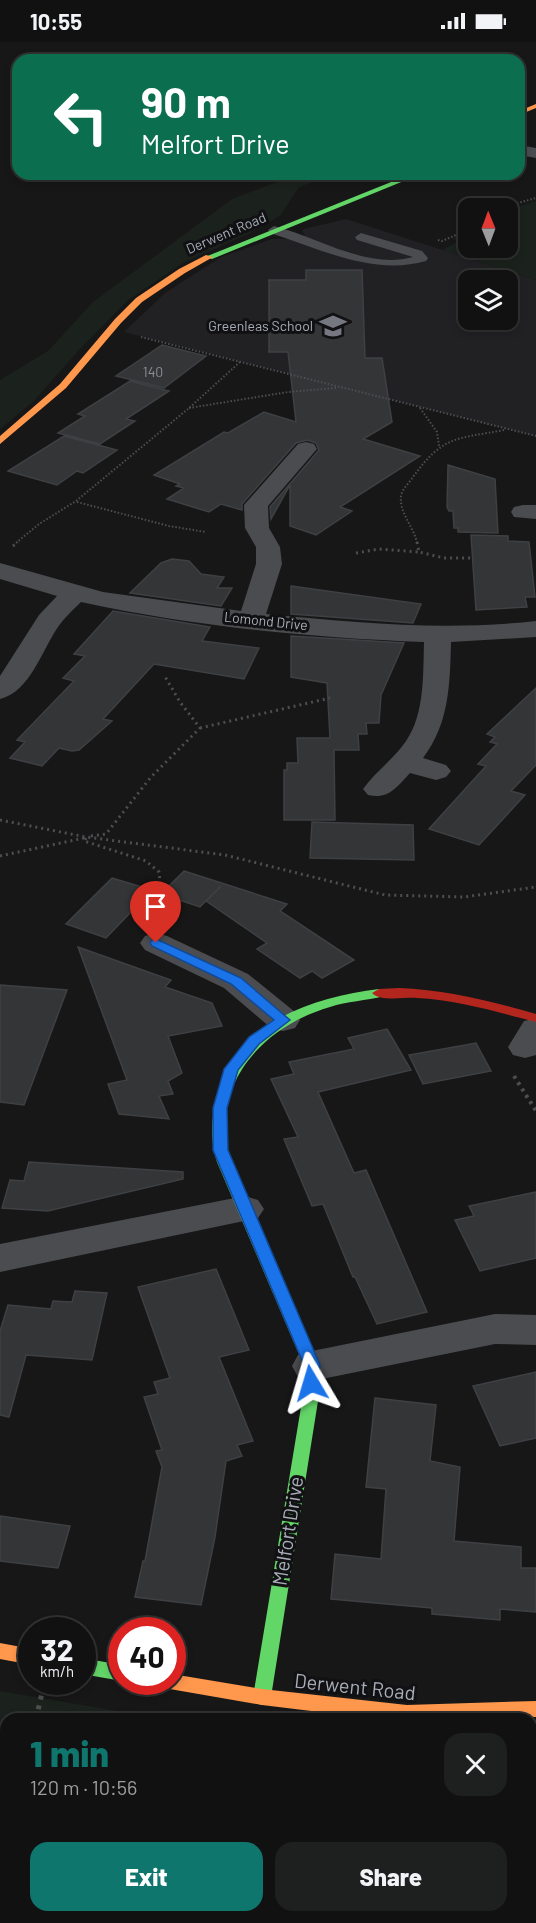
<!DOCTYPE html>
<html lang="en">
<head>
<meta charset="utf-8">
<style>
  :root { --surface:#111; --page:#1e1f1f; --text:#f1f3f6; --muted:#9c9d9f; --line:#303131; --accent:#0f766e }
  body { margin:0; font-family:Barlow,sans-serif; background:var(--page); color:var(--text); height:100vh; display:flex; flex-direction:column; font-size:22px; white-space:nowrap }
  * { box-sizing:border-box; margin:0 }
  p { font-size:20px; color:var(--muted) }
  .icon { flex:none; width:33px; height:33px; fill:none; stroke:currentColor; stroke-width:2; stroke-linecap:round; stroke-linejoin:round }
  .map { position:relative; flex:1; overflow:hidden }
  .drawer { position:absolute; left:0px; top:1671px; width:537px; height:210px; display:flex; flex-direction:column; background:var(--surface); border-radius:18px 18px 0 0; box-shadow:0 3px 9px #0003,0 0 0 2px var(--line) }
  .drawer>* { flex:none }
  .banner { position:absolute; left:12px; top:12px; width:513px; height:126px; border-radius:18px; box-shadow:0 3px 9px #0003,0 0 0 2px var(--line); background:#0b6e4f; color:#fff; overflow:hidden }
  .needle { width:39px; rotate:359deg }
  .controls { position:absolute; left:458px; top:156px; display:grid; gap:12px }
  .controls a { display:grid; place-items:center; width:60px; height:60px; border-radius:12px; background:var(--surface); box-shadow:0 3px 9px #0003,0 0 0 2px var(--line); font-size:30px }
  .speed { position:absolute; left:18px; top:1575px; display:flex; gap:12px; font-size:30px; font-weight:700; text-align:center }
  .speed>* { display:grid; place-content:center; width:78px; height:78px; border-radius:50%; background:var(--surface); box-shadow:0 3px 9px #0003,0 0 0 2px var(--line); line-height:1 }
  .speed small { font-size:15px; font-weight:400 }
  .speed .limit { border:9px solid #d22; background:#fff; color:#111 }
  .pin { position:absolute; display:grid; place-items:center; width:51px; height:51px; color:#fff; margin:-62px -26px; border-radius:50% 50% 50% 0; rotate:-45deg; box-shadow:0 0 6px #0007 }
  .pin .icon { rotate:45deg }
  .me { position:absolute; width:66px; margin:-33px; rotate:353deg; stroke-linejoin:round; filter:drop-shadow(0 0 4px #0008) }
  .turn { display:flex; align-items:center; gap:21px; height:126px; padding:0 30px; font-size:27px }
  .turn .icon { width:78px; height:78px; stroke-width:2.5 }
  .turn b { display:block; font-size:42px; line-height:51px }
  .round { display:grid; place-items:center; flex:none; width:63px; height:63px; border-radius:18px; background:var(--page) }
  .headline { display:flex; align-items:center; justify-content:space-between; height:102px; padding:0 30px }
  h1 { font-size:36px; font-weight:800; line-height:45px; color:var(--accent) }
  .action { display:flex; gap:12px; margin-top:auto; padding:12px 30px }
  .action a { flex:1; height:69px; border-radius:18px; background:var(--accent); color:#fff; font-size:24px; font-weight:800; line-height:69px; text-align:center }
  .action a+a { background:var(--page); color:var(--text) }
  .status { display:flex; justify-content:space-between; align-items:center; height:42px; padding:0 30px; background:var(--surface); direction:ltr }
  .status svg { height:16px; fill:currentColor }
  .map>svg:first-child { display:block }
  .built { fill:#212124; fill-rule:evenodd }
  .green { fill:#1b211c }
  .building { fill:#343537; stroke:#3f4043; stroke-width:1.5 }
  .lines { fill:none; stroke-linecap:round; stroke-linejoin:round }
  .path-far3 { stroke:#4d4e52; stroke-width:2; stroke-dasharray:1.5 2; stroke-linecap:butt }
  .path-far2 { stroke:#4d4e52; stroke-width:3; stroke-dasharray:2 4; stroke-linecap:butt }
  .path-far1 { stroke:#4d4e52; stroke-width:4; stroke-dasharray:3 4.5; stroke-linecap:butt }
  .path { stroke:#4d4e52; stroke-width:5; stroke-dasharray:4 6; stroke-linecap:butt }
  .lane { fill:#4b4c50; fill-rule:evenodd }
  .street { fill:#4b4c50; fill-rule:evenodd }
  .fast { fill:#63d668; fill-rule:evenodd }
  .slow { fill:#ff974d; fill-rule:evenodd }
  .jam { fill:#b3261e; fill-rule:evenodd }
  .route { fill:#1a73e8; stroke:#114b97; stroke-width:1.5 }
  .labels { text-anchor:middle; stroke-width:6; stroke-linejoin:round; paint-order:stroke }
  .far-street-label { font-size:14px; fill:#a8adb8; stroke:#111113 }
  .far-poi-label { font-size:14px; fill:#a8adb8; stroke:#111113; text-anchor:end }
  .number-label { font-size:14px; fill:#8b8f98 }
  .near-street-label { font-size:20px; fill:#a8adb8; stroke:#111113 }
</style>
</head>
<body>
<div class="status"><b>10:55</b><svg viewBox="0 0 49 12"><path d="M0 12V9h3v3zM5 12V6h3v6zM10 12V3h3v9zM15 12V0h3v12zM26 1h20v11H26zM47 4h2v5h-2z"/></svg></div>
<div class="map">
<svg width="536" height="1881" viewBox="0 0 536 1881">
  <rect width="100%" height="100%" fill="#171717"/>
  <path class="built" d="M346 177 536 238V394L124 290 165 251 221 215 272 197H294L305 193 302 189 304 187ZM468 238H507V278H468Z"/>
  <path class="green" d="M290 132H332L298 146 281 173 250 191 183 221 127 259 78 309 34 359 0 387V338L48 309 93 260 232 157 285 137Z
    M536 159V238L442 208 459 199 452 197 468 189V206H507V168Z
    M0 1649 165 1677H6V1813L0 1812Z
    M531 1711H536V1861H531Z"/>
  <path class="building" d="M306 228H362L365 316H382L392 380 363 397 420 414 340 465 352 469 316 493 290 484V443L271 477 270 465 319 408 316 401 307 398 296 401 242 462V468L221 462 209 470 167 457 184 446 176 444 180 442 154 433 224 390 228 391 264 370 296 380 288 310H269V238H306Z
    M162 303 206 314 164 346 116 334Z
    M130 339 169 349 126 377 135 379 100 402 58 391 85 374 78 372Z
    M64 394 117 408 83 431 77 429 57 443 8 429Z
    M448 423 495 437 498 491 458 490V486H454L453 469H449L447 465Z
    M471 493 508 494V499L529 500 535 555H525L527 565 476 568Z
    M172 517 189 519 201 532 224 535 217 546H232L221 564 130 551 161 521Z
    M291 544 421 562 413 581 291 572Z
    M113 569 210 585 202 599 259 606 244 637 154 622 103 677 112 679 79 708 72 709 59 706 42 724 10 716 25 700 17 698 74 639 63 636 85 614 74 612Z
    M291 594 404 601 381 653 379 681H366L367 692H358L359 708H334L335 778H284V728H287V721H298L297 696H330L327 641 291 635Z
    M536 646V723L511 749 525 753 479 803 429 787 486 724 478 722 497 702 490 700 495 695 487 692Z
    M312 780 413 783 414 818 310 816Z
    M184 829 287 862 280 869 354 918 322 936 312 929 300 936 257 907 267 901 206 859 221 844 200 865 161 852Z
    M112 836 152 848 106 896 66 882Z
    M78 905 171 938 165 945 212 961 222 984 168 994 182 1031 168 1039 173 1052 159 1054 169 1077 119 1072 108 1042 127 1038Z
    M0 943 67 948 24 1063 0 1060Z
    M387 987 411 1028 318 1050 354 1131 366 1128 427 1270 377 1282 355 1235H353L323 1162 312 1164 284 1097 298 1095 271 1037 294 1032 289 1020 354 1007 348 996Z
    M476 1001 491 1029 423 1042 409 1013Z
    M29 1120 183 1130V1137L48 1169 2 1166 10 1138 24 1139Z
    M536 1150V1216L480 1229 455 1178 474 1174 469 1164Z
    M216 1227 249 1308 219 1315 253 1399 237 1403 242 1414 226 1419 215 1495 201 1563 135 1555 143 1519H145L162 1425 156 1409 162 1408 144 1355 158 1352 154 1340 170 1336 138 1245Z
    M75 1249 107 1251 92 1318 26 1313 9 1375 0 1373V1289L8 1263 51 1267 53 1259 72 1260Z
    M536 1330V1396L500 1404 473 1344Z
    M375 1356 436 1363 430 1419 460 1425 454 1499 521 1505V1526H536V1570L500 1567V1578L432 1572V1566L331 1557 335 1512 381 1517 386 1447 366 1445Z
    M0 1474 70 1484 58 1526 0 1519Z"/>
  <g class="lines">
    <path class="path-far3" d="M500 166 536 156
      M438 198 442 199 468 188
      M141 295 536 394
      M189 366 288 350 336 346
      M420 366 437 390 439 404
      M77 460 169 484 206 490
      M16 501 39 482 76 459 188 367 240 320
      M417 501C414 485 399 471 401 454 402 447 410 440 413 435 443 393 457 397 504 388"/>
    <path class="path-far2" d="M417 500 419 510 444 516H473
      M13 504 18 500
      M356 511 379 507 419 510
      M200 686 330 656
      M0 778 86 795 225 813 385 853 464 855 536 845
      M91 794 106 792 151 735 200 686 180 660 164 633
      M86 796 84 799 146 819 159 830 162 857
      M0 814 84 796"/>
    <path class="path-far1" d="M161 856 163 872
      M514 1034 536 1069"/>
    <path class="path" d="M36 1677 42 1651
      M0 1705H6
      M531 1775 536 1776
      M0 1814H6
      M531 1852 536 1853"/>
    <path class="lane" d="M274 184C317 195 368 228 413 215L357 198 355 195 361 191 422 209 428 216 426 219C373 234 320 207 270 191L268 188Z"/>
    <path class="street" d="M519 103 536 106V116L519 113Z
      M306 400 314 402 317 407 268 464 269 486 280 505 282 522 266 572C356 581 446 589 536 579V595L451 600C450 643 449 682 423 716L446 723 451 729 446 735 436 738 410 731C397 745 388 758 368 753L363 747C376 729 394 717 406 699 425 672 423 631 424 600 311 596 191 584 81 560 73 568 64 576 58 585 42 608 30 650 0 657V634L39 573 57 554 0 537V521L103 550 241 569 256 522V505L245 486 244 463 298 402Z
      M523 463H536V477L514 475 511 470 514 465Z
      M156 891 167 894 248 932 295 970 300 978 295 986 283 989 271 986 224 946 145 908 140 901 145 894Z
      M536 976V1013L525 1016 513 1013 508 1005 524 979Z
      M245 1154 258 1158 264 1167 258 1176 0 1230V1202Z
      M495 1272 536 1273V1303L495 1302 312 1339 298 1335 292 1324 298 1313 312 1309Z"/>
    <path class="fast" d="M411 132H421L212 217 205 215Z
      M379 947 386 951 384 954C366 959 347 959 330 965 261 985 207 1045 231 1120L320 1324 318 1359 271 1655 269 1661 262 1663 255 1661 253 1655 302 1359 304 1324 217 1120C210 1099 211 1078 216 1057 234 981 310 956 379 947Z
      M82 1616 122 1623V1639L82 1632Z"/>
    <path class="slow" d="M536 62V66L519 73V69Z
      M206 213 213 215 185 231 142 260 121 281 66 346 0 402V394L60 342 115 277 136 256 179 227Z
      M0 1601 32 1607V1623L0 1617Z
      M172 1632 262 1647 407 1663 536 1659V1675L377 1677 262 1663 164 1646 162 1640H172Z"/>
    <path class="jam" d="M399 946C446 948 491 959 536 972V980C497 970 458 958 417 956 405 955 380 960 372 951L379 947Z"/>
  </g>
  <path class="route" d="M156 897 241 936 290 978 259 1002 238 1028 227 1066 228 1108 320 1323 317 1346 311 1347 305 1346 302 1341 304 1323 213 1108V1066L224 1027 249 995 274 978 231 942 152 904 150 901 152 898Z"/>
  <defs>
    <symbol id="school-bare" viewBox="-9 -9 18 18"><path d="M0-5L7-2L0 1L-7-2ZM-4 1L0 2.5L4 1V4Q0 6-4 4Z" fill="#757880" stroke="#111113" stroke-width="2.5" paint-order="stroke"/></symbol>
  </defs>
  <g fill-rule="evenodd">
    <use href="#school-bare" x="314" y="265" width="38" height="38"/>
  </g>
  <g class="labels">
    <g class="far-street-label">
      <text transform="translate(226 191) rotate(-23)" y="5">Derwent Road</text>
      <text transform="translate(266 579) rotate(6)" y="5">Lomond Drive</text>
    </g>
    <g class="far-poi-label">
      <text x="313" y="289">Greenleas School</text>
    </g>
    <g class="number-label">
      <text x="153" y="335">140</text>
    </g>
    <g class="near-street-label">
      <text transform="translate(288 1489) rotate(-81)" y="7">Melfort Drive</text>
      <text transform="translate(355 1645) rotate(6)" y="7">Derwent Road</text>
    </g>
  </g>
</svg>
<div class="controls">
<a><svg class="needle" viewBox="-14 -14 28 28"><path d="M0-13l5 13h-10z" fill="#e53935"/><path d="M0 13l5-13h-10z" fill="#9c9d9f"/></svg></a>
<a><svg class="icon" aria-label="layers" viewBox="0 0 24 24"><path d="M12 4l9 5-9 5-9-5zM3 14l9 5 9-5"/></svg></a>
</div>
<div class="speed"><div>32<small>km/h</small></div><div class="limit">40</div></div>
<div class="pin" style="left:156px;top:901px;background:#d93025"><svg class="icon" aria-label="arrive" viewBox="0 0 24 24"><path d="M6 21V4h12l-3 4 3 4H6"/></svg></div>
<svg class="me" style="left:311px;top:1341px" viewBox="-20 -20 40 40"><path d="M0-17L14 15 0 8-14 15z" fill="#1a73e8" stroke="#fff" stroke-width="4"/></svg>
<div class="banner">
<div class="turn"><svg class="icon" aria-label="left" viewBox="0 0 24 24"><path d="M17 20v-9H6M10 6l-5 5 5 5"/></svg><div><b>90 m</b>Melfort Drive</div></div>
</div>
<section class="drawer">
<div class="headline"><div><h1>1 min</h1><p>120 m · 10:56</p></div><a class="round"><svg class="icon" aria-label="close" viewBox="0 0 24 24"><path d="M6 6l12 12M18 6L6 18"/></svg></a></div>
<div class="action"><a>Exit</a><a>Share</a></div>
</section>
</div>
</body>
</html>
